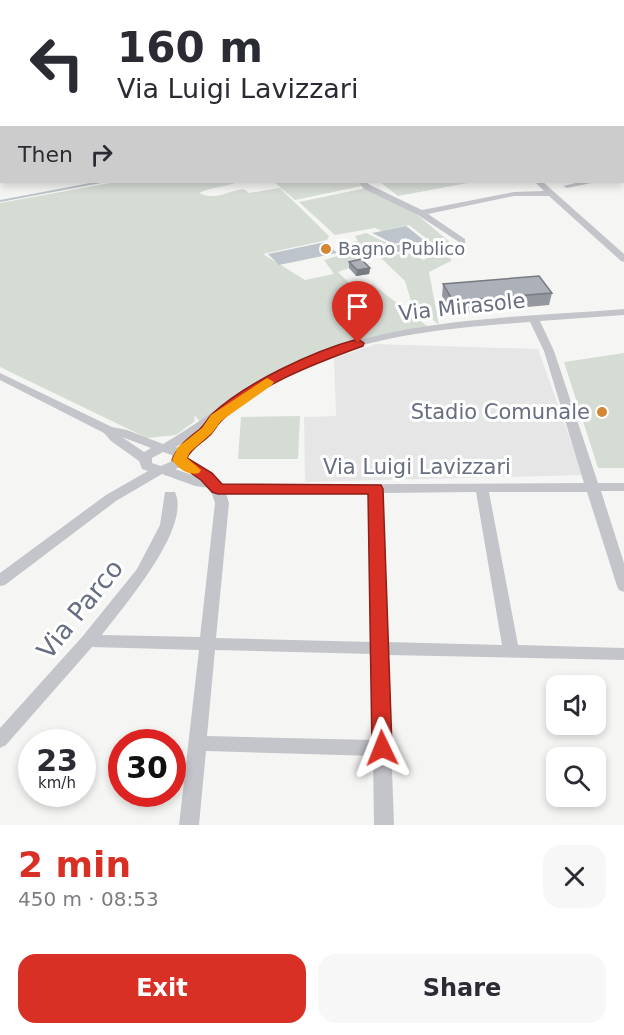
<!DOCTYPE html>
<html lang="en">
<head>
<meta charset="utf-8">
<style>
  :root { --surface:#fff; --page:#f7f7f7; --text:#2b2b33; --muted:#7c7c81; --accent:#d93025 }
  body { margin:0; font-family:"DejaVu Sans",sans-serif; background:var(--page); color:var(--text); height:100vh; display:flex; flex-direction:column; font-size:22px; white-space:nowrap }
  * { box-sizing:border-box; margin:0 }
  p { font-size:20px; color:var(--muted) }
  .icon { flex:none; width:33px; height:33px; fill:none; stroke:currentColor; stroke-width:2; stroke-linecap:round; stroke-linejoin:round }
  .map { position:relative; height:825px; overflow:hidden }
  .sheet { display:flex; flex-direction:column; background:var(--surface); flex:1 }
  .sheet>* { flex:none }
  .banner { position:absolute; left:0px; top:0px; width:624px; height:183px; box-shadow:0 3px 9px #0003; background:#fff; color:var(--text); overflow:hidden }
  .fabs { position:absolute; left:546px; top:675px; display:grid; gap:12px }
  .fabs a { display:grid; place-items:center; width:60px; height:60px; border-radius:12px; background:var(--surface); box-shadow:0 3px 9px #0003; font-size:30px }
  .speed { position:absolute; left:18px; top:729px; display:flex; gap:12px; font-size:30px; font-weight:700; text-align:center }
  .speed>* { display:grid; place-content:center; width:78px; height:78px; border-radius:50%; background:var(--surface); box-shadow:0 3px 9px #0003; line-height:1 }
  .speed small { font-size:15px; font-weight:400 }
  .speed .limit { border:9px solid #d22; background:#fff; color:#111 }
  .pin { position:absolute; display:grid; place-items:center; width:51px; height:51px; color:#fff; margin:-62px -26px; border-radius:50% 50% 50% 0; rotate:-45deg; box-shadow:0 0 6px #0007 }
  .pin .icon { rotate:45deg }
  .me { position:absolute; width:66px; margin:-33px; rotate:358deg; stroke-linejoin:round; filter:drop-shadow(0 0 4px #0008) }
  .turn { display:flex; align-items:center; gap:21px; height:126px; padding:0 18px; font-size:27px }
  .turn .icon { width:78px; height:78px; stroke-width:2.5 }
  .turn b { display:block; font-size:42px; line-height:51px }
  .then { display:flex; align-items:center; height:57px; padding:0 18px; background:#0003; gap:12px; font-size:22px }
  .round { display:grid; place-items:center; flex:none; width:63px; height:63px; border-radius:18px; background:var(--page) }
  .head { display:flex; align-items:center; justify-content:space-between; height:102px; padding:0 18px }
  h1 { font-size:36px; font-weight:600; line-height:45px; color:var(--accent) }
  .button { display:flex; gap:12px; margin-top:auto; padding:12px 18px }
  .button a { flex:1; height:69px; border-radius:18px; background:var(--accent); color:#fff; font-size:24px; font-weight:600; line-height:69px; text-align:center }
  .button a+a { background:var(--page); color:var(--text) }
  .map>svg:first-child { display:block }
  .built { fill:#e6e6e6 }
  .green { fill:#d5dcd4 }
  .water { fill:#bec4cb }
  .lines { fill:none; stroke-linecap:round; stroke-linejoin:round }
  .stream { stroke:#bec4cb; stroke-width:2 }
  .highway-casing { stroke:#b4b6ba; stroke-width:3 }
  .minor { fill:#c4c5ca; fill-rule:evenodd }
  .highway { fill:#fff; fill-rule:evenodd }
  .wall { fill:#94979e }
  .shaded-wall { fill:#787b81 }
  .building { fill:#acb0b8; stroke:#787b81; stroke-width:1.5 }
  .route { fill:#d93025; stroke:#8d1f18; stroke-width:1.5 }
  .slow { fill:#f59e0b }
  .poi-dot { fill:#d48635; stroke:#fff; stroke-width:2 }
  .labels { text-anchor:middle; stroke-width:6; stroke-linejoin:round; paint-order:stroke }
  .far-poi-label { font-size:18px; fill:#676e81; stroke:#fff; text-anchor:start }
  .street-label { font-size:21px; fill:#676e81; stroke:#fff }
  .poi-label { font-size:21px; fill:#676e81; stroke:#fff; text-anchor:end }
  .near-street-label { font-size:26px; fill:#676e81; stroke:#fff }
</style>
</head>
<body>
<div class="map">
<svg width="624" height="825" viewBox="0 0 624 825">
  <rect width="100%" height="100%" fill="#f5f6f3"/>
  <path class="built" d="M376 344 538 349 583 475 305 482 304 417 336 416 334 358Z"/>
  <path class="green" d="M0 0H407L408 1 2 2 1 70Z
    M116 182H237C224 188 213 186 199 193 216 201 227 191 244 189L249 193 280 188 329 236 327 240 263 254 305 280 334 274 324 260 347 253 363 263 338 272 354 288 372 284 427 326C374 337 322 348 273 373 248 386 225 408 202 424L194 415 195 421 176 435 147 438 0 367V203Z
    M274 182H356L362 186 295 200Z
    M380 182H473L398 196Z
    M366 188 414 212 452 244 451 261 429 272 439 325 411 301 405 281 380 257 407 253 424 260 440 249 409 225 382 231 375 228 335 235 299 202Z
    M366 233 387 243 384 246 358 251 348 243 358 241 355 236Z
    M624 353V468H598L564 362Z
    M300 416 298 459H238L241 417Z"/>
  <path class="water" d="M406 226 430 245 375 257 370 252 410 242 406 238 402 239 405 241 394 244 372 233Z
    M325 242 337 253 279 265 268 254Z"/>
  <g class="lines">
    <path class="stream" d="M0 201 101 182"/>
    <defs>
      <path id="highway" d="M622 43H624V49H622Z
        M0 131H2V137H0Z"/>
    </defs>
    <use href="#highway" class="highway-casing"/>
    <path class="minor" d="M622 7H624V11H622Z
      M622 31H624V35H622Z
      M2 70V74L0 75V71Z
      M622 107H624V112H622Z
      M0 125H2V129H0Z
      M622 174H624V178H622Z
      M358 182H366L370 185 422 210 514 192 544 191 535 182H543L624 254V262L621 261 549 196H514L428 214 465 239V243L462 244 418 215 364 189Z
      M580 182H596L567 188 563 186Z
      M624 309V315L540 321 554 351 598 483H624V491H601L624 563V592L619 590 617 586 587 492H489L518 645 624 648V660L388 655 394 825H374L373 756 206 751 199 825H179L199 650 92 647 6 745 0 748V728L82 637 137 569 160 525 165 492H175C192 528 123 607 102 635L200 637 215 503 210 488 195 486 162 474 116 501 5 585 0 586V573L106 495 148 471 142 469 139 461 111 441 104 433 0 380V373L112 427 127 430 163 444C207 419 247 384 294 363 398 317 513 318 624 309ZM530 322 544 351 584 483 222 485 211 473 184 458 182 450 176 447C218 423 255 390 299 369 370 334 452 328 530 322ZM122 437 151 448 144 452ZM163 452 172 455V461L161 466 152 463V458ZM181 467 200 478 175 469ZM476 492 502 645 387 642 382 493ZM226 493H368L371 642 216 638 229 503ZM215 650 371 654 373 740 207 736Z"/>
    <use href="#highway" class="highway"/>
  </g>
  <path class="wall" d="M349 262 370 268 369 274 356 276 349 268Z
    M443 284 552 293 549 305 452 314 442 296Z"/>
  <path class="shaded-wall" d="M370 268 369 274 356 276 357 270Z"/>
  <path class="building" d="M361 259 370 268 357 270 349 262Z
    M539 276 552 293 453 301 443 284Z"/>
  <path class="route" d="M358 339 364 343 363 346C316 363 257 385 221 421 217 425 214 431 210 435 202 443 191 448 187 458L212 473 222 484 381 485 383 489 392 748 389 754 382 757 375 754 372 748 368 494H218L212 492 201 480 172 460C178 445 188 439 200 429 204 425 207 420 211 415 245 383 313 351 358 339Z"/>
  <path class="slow" d="M267 378 274 382 272 385 221 421 212 433 190 452 187 458 201 470 199 473C188 476 178 468 172 460L178 447 202 428 211 415Z"/>
  <g class="poi-dot">
    <circle cx="326" cy="249" r="6"/>
    <circle cx="602" cy="412" r="6"/>
  </g>
  <g class="labels">
    <g class="far-poi-label">
      <text x="338" y="255">Bagno Publico</text>
    </g>
    <g class="street-label">
      <text transform="translate(462 307) rotate(-6)" y="7">Via Mirasole</text>
      <text x="417" y="474">Via Luigi Lavizzari</text>
    </g>
    <g class="poi-label">
      <text x="590" y="419">Stadio Comunale</text>
    </g>
    <g class="near-street-label">
      <text transform="translate(80 609) rotate(-51)" y="9">Via Parco</text>
    </g>
  </g>
</svg>
<div class="fabs">
<a><svg class="icon" aria-label="sound" viewBox="0 0 24 24"><path d="M4 9h4l5-4v14l-5-4H4zM17 9q2 3 0 6"/></svg></a>
<a><svg class="icon" aria-label="search" viewBox="0 0 24 24"><circle cx="10" cy="10" r="6"/><path d="M15 15l6 6"/></svg></a>
</div>
<div class="speed"><div>23<small>km/h</small></div><div class="limit">30</div></div>
<div class="pin" style="left:358px;top:343px;background:#d93025"><svg class="icon" aria-label="arrive" viewBox="0 0 24 24"><path d="M6 21V4h12l-3 4 3 4H6"/></svg></div>
<svg class="me" style="left:382px;top:748px" viewBox="-20 -20 40 40"><path d="M0-17L14 15 0 8-14 15z" fill="#d93025" stroke="#fff" stroke-width="4"/></svg>
<div class="banner">
<div class="turn"><svg class="icon" aria-label="left" viewBox="0 0 24 24"><path d="M17 20v-9H6M10 6l-5 5 5 5"/></svg><div><b>160 m</b>Via Luigi Lavizzari</div></div>
<div class="then">Then<svg class="icon" aria-label="right" viewBox="0 0 24 24"><path d="M7 20v-9h11M14 6l5 5-5 5"/></svg></div>
</div>
</div>
<section class="sheet">
<div class="head"><div><h1>2 min</h1><p>450 m · 08:53</p></div><a class="round"><svg class="icon" aria-label="close" viewBox="0 0 24 24"><path d="M6 6l12 12M18 6L6 18"/></svg></a></div>
<div class="button"><a>Exit</a><a>Share</a></div>
</section>
</body>
</html>
